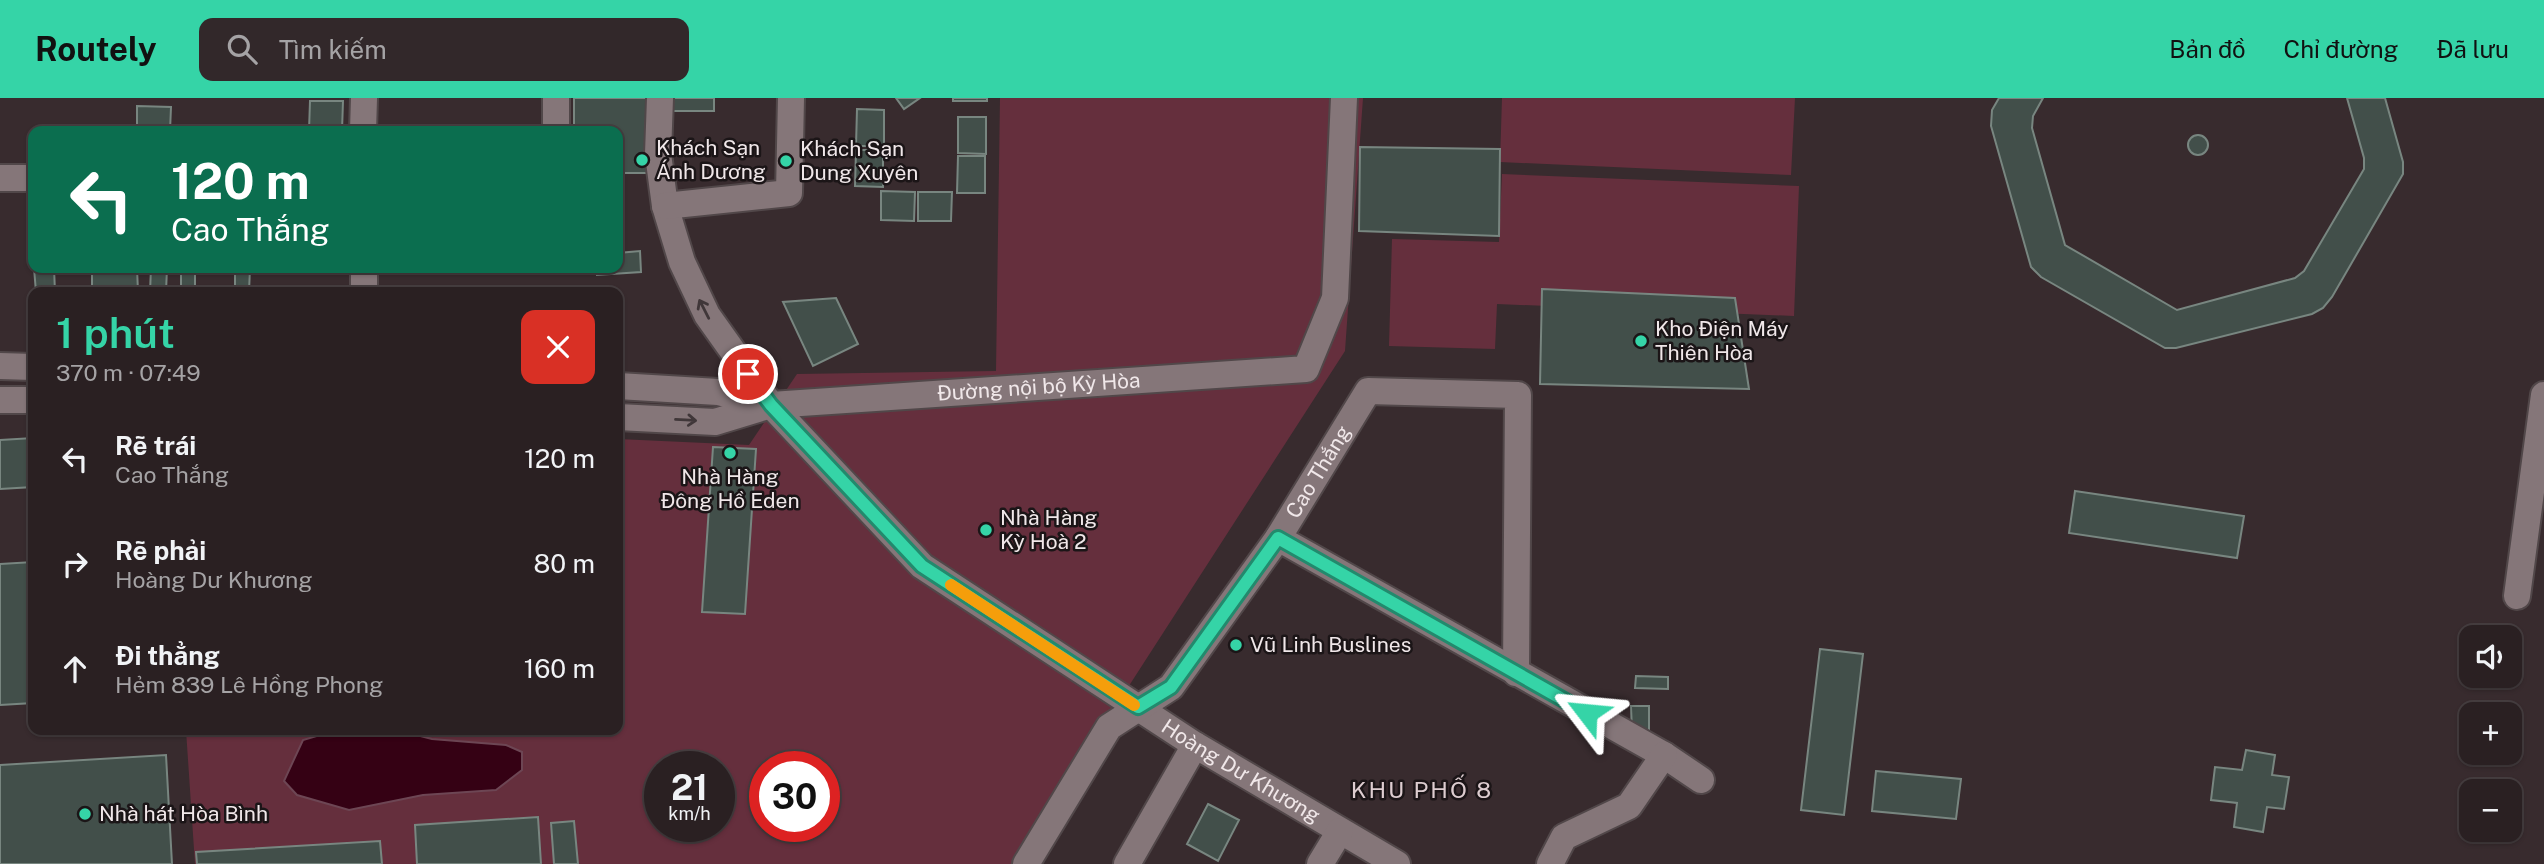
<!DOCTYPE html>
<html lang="vi">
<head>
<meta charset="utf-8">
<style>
  :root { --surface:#2a2022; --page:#32282a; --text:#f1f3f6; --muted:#a5a3a5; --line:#463e40; --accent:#35d4a7 }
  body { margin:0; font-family:"Public Sans",sans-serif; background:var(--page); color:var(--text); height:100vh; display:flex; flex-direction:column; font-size:26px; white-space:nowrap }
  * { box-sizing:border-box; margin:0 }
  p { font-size:23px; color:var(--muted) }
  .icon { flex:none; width:38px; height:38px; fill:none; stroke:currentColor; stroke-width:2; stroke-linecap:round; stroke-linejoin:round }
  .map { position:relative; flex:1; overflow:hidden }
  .details { position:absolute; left:28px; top:189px; width:595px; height:448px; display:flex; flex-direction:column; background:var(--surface); border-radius:14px; box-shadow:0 2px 5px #0004,0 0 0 2px var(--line) }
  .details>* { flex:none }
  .banner { position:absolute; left:28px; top:28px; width:595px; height:147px; border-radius:14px; box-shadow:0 2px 5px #0004,0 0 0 2px var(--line); background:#0b6e4f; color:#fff; overflow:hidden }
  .buttons { position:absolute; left:2459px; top:527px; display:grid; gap:14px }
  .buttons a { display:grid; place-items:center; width:63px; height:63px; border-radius:14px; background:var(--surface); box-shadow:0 2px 5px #0004,0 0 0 2px var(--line); font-size:35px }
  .speed { position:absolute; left:644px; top:653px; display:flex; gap:14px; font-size:35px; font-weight:700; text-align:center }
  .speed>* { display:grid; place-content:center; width:91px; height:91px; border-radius:50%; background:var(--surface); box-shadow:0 2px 5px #0004,0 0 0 2px var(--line); line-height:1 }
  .speed small { font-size:18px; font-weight:400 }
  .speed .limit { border:10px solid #d22; background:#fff; color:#111 }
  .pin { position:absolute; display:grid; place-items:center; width:60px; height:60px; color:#fff; margin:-30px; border:4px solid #fff; border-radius:50%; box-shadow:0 2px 7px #0007 }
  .me { position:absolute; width:77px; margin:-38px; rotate:299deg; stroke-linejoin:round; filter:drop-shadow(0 0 5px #0008) }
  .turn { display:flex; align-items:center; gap:24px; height:147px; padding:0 28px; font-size:32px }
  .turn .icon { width:91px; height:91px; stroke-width:2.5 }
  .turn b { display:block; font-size:49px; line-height:60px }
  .round { display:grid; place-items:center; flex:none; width:74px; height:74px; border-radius:14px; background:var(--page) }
  .summary { display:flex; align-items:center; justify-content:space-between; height:119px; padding:0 28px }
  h1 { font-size:42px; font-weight:600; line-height:52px; color:var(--accent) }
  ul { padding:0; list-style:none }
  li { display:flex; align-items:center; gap:21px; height:105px; padding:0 28px }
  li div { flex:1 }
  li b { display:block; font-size:26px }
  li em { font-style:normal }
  header { display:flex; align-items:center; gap:42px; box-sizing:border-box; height:98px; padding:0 35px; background:var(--accent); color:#111 }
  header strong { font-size:33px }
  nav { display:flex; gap:38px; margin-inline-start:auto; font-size:24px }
  .search { width:490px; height:63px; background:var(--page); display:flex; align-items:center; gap:18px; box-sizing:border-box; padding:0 24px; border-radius:14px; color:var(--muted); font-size:26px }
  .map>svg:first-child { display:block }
  .green { fill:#652f3d; fill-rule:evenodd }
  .water { fill:#350114; stroke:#6d4654; stroke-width:2 }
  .building { fill:#424f4a; stroke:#788680; stroke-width:2 }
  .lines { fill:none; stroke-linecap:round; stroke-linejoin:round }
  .minor-casing { stroke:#514749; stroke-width:30 }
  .minor { stroke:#857679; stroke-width:26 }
  .oneway { stroke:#403739 }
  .route-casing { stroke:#228a6d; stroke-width:18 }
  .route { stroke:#35d4a7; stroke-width:12 }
  .slow { stroke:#f59e0b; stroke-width:12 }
  .poi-dot { fill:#35d4a7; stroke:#1b1517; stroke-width:2.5 }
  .labels { text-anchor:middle; stroke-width:5; stroke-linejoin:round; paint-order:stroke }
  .poi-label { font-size:21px; fill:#f0e7e9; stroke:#1b1517; text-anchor:start }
  .street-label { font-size:21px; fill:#f0e7e9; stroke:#1b1517 }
  .neighbourhood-label { font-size:23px; letter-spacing:2px; fill:#ddcdd0; stroke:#1b1517 }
</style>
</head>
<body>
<header>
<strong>Routely</strong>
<div class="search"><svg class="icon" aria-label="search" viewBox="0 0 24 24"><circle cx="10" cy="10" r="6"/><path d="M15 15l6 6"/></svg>Tìm kiếm</div>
<nav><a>Bản đồ</a><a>Chỉ đường</a><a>Đã lưu</a></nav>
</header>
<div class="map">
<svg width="2544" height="766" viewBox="0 0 2544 766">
  <rect width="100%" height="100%" fill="#382b2e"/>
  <path class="green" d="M1000 0H1363L1345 253 1014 766H195L186 632H618V341L749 347 797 276 996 273ZM660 668H719V728H660ZM765 668H824V728H765Z
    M1502 0H1795L1791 77 1500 64Z
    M1502 76 1799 88 1794 218 1497 206 1495 251 1389 248 1392 141 1499 144Z"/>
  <path class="water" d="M337 632H397L432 641 506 647 522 654V672L496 692 423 697 349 712 297 697 284 683 303 642Z"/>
  <path class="building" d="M574 0H647V75H618V33H574Z
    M670 0H714V13H670Z
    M896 0H920L904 11Z
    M953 0H987V3H953Z
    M1999 0H2043L2033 18 2032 30 2065 147 2177 212 2295 180 2304 173 2364 71V60L2347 0H2385L2403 64V76L2332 199 2323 210 2312 216 2176 250H2165L2041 179 2031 169 1991 28 1992 12Z
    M310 3H343L342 33H309Z
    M137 8 171 9 170 33H137Z
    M857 11 884 12V48H856Z
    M958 19H986V56L958 55Z
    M2188 47a10 10 0 1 1 20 0a10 10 0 1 1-20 0Z
    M1360 49 1500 51 1499 138 1359 133Z
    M856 52H883V89L855 88Z
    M958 58H985V95H957Z
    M881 93 915 94 914 123 881 122Z
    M918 94H952L951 123H918Z
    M618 115H621L622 142H618Z
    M640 153 641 174 597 177V170H618V155Z
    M34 170H54L55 194H36Z
    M92 170H137L138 194H92Z
    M151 170H167L166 194H150Z
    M181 170H195V194H181Z
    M235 170H250L249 194H235Z
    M1542 191 1735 200 1749 291 1540 286Z
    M836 200 858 246 813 268 783 204Z
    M33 340V389L0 391V342Z
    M713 349 756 351 745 516 702 514Z
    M2075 393 2244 418 2237 460 2069 435Z
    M33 464V605L0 607V466Z
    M1820 551 1863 556 1844 717 1801 712Z
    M1636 578 1668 579V591L1635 590Z
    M1631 608H1649V633L1632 634Z
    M2246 652 2275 657 2272 677 2289 679 2284 711 2267 709 2263 734 2234 729 2237 705 2211 702 2215 669 2242 672Z
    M166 657 172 766H0V667Z
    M1876 673 1961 681 1956 721 1872 713Z
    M1208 706 1239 722 1218 763 1187 746Z
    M538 719 541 766H417L415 727Z
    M574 723 578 766H554L551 725Z
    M380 743 382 766H197L196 754Z"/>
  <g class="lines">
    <defs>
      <g id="minor">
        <path d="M556 0V33"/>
        <path id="s1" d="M660 0 658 56 665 108 682 164 707 217 771 307 922 468 1195 647 1397 766"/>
        <path d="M363 33 364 0"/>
        <path d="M0 80H33"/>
        <path d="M665 108 789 95 791 0"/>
        <path d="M364 194V170"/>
        <path d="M0 268 33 269"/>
        <path d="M618 288 718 294 769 307"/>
        <path d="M0 302H33"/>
        <path id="s2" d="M618 319 715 324 771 307 1306 271 1335 200 1344 0"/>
        <path d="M1278 440 1664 657 1701 682"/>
        <path d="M2517 498 2544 297"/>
        <path id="s3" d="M1026 766 1109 629 1171 589 1278 440 1368 293 1518 297 1516 575"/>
        <path d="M1127 766 1195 647"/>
        <path d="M1320 766 1340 733"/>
        <path d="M1550 766 1564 739 1629 708 1664 657"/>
      </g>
    </defs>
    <use href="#minor" class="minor-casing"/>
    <use href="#minor" class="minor"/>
  </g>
  <defs><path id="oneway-shaft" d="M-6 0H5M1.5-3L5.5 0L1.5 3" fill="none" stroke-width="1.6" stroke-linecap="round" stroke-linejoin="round" transform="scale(1.75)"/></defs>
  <g class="oneway">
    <use href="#oneway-shaft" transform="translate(704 211) rotate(-117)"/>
    <use href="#oneway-shaft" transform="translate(686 322) rotate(3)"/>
  </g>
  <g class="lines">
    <defs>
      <path id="route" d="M748 276 771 307 922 468 1138 609 1171 589 1278 440 1587 615"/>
    </defs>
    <use href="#route" class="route-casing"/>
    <use href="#route" class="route"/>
    <path class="slow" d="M951 487 1134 607"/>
  </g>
  <g class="poi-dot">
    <circle cx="642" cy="62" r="7"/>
    <circle cx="786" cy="63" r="7"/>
    <circle cx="1641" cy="243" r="7"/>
    <circle cx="730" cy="355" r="7"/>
    <circle cx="986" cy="432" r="7"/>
    <circle cx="1236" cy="547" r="7"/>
    <circle cx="85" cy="716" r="7"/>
  </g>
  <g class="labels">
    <g class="poi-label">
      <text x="656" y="57">Khách Sạn<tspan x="656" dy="24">Ánh Dương</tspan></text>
      <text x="800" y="58">Khách Sạn<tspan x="800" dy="24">Dung Xuyên</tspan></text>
      <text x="1655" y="238">Kho Điện Máy<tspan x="1655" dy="24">Thiên Hòa</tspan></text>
      <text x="730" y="386" text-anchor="middle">Nhà Hàng<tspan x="730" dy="24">Đông Hồ Eden</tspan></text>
      <text x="1000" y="427">Nhà Hàng<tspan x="1000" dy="24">Kỳ Hoà 2</tspan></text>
      <text x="1250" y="554">Vũ Linh Buslines</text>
      <text x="99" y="723">Nhà hát Hòa Bình</text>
    </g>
    <g class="street-label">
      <text dy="7" stroke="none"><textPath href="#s2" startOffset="424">Đường nội bộ Kỳ Hòa</textPath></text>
      <text dy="7" stroke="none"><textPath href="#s3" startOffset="495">Cao Thắng</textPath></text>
      <text dy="7" stroke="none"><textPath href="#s1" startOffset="936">Hoàng Dư Khương</textPath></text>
    </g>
    <g class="neighbourhood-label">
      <text x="1422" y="700">KHU PHỐ 8</text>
    </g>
  </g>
</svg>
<div class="buttons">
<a><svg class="icon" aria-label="sound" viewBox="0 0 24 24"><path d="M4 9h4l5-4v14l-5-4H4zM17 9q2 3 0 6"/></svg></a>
<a>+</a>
<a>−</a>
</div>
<div class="speed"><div>21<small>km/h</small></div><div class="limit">30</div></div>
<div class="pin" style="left:748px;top:276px;background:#d93025"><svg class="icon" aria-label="arrive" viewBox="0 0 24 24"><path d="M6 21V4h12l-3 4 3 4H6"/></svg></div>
<svg class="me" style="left:1587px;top:615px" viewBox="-20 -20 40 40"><path d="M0-17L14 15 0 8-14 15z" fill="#35d4a7" stroke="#fff" stroke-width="4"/></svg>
<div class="banner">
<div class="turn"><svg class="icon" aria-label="left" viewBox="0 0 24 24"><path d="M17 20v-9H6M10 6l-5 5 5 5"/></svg><div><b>120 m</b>Cao Thắng</div></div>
</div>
<section class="details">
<div class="summary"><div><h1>1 phút</h1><p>370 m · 07:49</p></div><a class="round" style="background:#d93025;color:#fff"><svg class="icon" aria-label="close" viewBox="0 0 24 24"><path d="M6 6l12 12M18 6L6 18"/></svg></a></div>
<ul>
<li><svg class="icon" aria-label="left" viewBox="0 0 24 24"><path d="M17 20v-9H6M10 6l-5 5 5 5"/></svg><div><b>Rẽ trái</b><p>Cao Thắng</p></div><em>120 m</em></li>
<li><svg class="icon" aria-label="right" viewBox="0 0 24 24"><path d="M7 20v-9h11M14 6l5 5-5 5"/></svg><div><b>Rẽ phải</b><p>Hoàng Dư Khương</p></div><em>80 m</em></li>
<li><svg class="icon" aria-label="ahead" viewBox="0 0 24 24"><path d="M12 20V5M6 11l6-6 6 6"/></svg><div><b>Đi thẳng</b><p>Hẻm 839 Lê Hồng Phong</p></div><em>160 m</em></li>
</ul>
</section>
</div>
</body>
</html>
